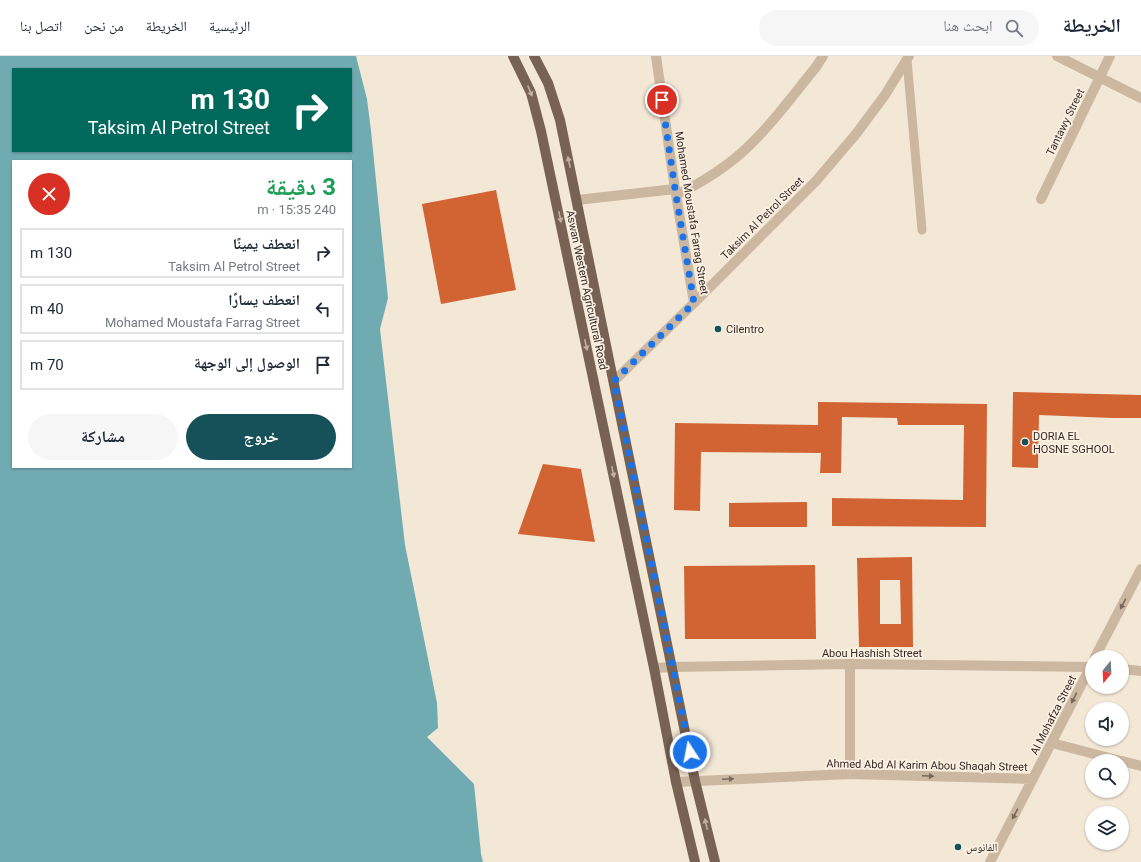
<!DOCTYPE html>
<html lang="ar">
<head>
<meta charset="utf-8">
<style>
  :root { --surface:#fff; --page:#f6f6f7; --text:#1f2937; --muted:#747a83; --line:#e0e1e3; --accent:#165159 }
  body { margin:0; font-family:Roboto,"Noto Naskh Arabic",sans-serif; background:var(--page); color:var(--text); direction:rtl; height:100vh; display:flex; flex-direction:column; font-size:15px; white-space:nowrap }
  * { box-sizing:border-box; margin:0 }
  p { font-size:13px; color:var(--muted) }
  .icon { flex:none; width:22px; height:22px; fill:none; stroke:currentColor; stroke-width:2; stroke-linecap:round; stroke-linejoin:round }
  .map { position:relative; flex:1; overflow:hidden; direction:ltr }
  .panel { position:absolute; left:12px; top:104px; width:340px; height:308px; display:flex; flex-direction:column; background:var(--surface); border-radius:0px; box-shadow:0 1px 3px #0004; direction:rtl }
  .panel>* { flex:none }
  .hud { position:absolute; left:12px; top:12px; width:340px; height:84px; border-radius:0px; box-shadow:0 1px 3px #0004; direction:rtl; background:#00695c; color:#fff; overflow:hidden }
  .needle { width:26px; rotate:198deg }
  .controls { position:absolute; left:1085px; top:594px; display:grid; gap:8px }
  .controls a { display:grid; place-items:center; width:44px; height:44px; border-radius:50%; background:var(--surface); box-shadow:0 1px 3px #0004; font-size:20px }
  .pin { position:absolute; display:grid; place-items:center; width:34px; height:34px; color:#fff; margin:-17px; border:2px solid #fff; border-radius:50%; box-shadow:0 1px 4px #0007 }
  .me { position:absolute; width:44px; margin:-22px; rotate:349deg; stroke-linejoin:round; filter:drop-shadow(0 0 3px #0008) }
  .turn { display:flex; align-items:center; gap:14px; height:84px; padding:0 16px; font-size:18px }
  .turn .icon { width:52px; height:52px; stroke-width:2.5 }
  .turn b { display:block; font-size:28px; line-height:34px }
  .round { display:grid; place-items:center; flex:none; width:42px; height:42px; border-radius:21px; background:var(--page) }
  .summary { display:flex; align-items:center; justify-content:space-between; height:68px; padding:0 16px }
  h1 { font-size:24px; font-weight:700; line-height:30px; color:#1e9e55 }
  .action { display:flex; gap:8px; margin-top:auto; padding:8px 16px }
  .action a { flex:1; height:46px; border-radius:24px; background:var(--accent); color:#fff; font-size:16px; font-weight:700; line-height:46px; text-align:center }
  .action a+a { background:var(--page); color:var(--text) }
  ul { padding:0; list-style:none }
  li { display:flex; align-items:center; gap:12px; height:50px; margin:0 8px 6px; padding:0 8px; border:2px solid var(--line); border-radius:0px }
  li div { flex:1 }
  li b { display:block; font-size:15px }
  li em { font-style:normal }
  header { display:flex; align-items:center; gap:24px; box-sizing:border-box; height:56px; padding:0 20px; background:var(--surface); border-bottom:1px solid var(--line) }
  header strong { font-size:19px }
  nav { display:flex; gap:22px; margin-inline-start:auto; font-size:14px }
  .search { width:280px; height:36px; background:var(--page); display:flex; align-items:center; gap:10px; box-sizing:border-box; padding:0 14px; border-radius:22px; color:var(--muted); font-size:15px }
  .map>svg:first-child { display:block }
  .water { fill:#71abb2; fill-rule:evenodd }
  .building { fill:#d26434; fill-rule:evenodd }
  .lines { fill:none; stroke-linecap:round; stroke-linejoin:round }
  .service { stroke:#ccb7a0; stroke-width:9 }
  .minor { stroke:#ccb7a0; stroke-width:10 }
  .primary { stroke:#786253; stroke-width:10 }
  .oneway { fill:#c0b0a1 }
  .oneway2 { fill:#79695c }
  .route { stroke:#1a73e8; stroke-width:7; stroke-dasharray:0 12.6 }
  .poi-dot { fill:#165159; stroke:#fbf0e1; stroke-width:1.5 }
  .labels { text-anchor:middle; stroke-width:3.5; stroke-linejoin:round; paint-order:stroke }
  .street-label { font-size:11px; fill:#352a24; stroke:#fbf0e1 }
  .poi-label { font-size:11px; fill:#352a24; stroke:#fbf0e1; text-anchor:start }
</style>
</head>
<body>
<header>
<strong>الخريطة</strong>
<div class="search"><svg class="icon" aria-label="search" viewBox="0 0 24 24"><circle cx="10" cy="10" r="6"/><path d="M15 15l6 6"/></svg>ابحث هنا</div>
<nav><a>الرئيسية</a><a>الخريطة</a><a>من نحن</a><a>اتصل بنا</a></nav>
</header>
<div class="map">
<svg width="1141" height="806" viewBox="0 0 1141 806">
  <rect width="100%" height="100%" fill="#f3e7d5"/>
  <path class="water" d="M0 0H356L367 43 371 75 388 242 380 273 405 489 437 647 438 672 427 681 474 728 481 798 483 806H0ZM13 13H351V95H13ZM13 105H351V411H13Z"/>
  <path class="building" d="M496 134 516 234 441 248 422 148Z
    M1013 336 1141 339V362H1112L1039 359 1038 412 1012 411Z
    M818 346 987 348 986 471 832 470V442L963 444 964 369H898L897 362 842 361 841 417H820L821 397 701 396 700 455 674 454 675 367 818 369Z
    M543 408 581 413 595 486 518 478Z
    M807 446V471H729V447Z
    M912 501 913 591H859L857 502ZM880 524H900L901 568H880Z
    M815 509 816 583H685L684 510Z"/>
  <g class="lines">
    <path class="service" d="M907 4 922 174"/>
    <path class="minor" d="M656 0 675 133 694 247
      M1057 0 1141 42
      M676 139C695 130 712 120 729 107 763 81 789 44 816 11L823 0
      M1041 143 1110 0
      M577 144 675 133
      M614 325 694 247 816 125 856 78 885 39 909 0
      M1095 601 1141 513
      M850 608V718
      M654 612 673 611 850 608 1092 611
      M1122 613 1141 615
      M1052 687 1121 705
      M1122 705 1141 710
      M676 726 850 718 1033 723
      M990 806 1092 608"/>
    <path class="primary" d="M513 0 531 37 541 75 654 612 676 726 695 806
      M534 0 548 27 560 64 695 725 715 806"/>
  </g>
  <defs><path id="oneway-solid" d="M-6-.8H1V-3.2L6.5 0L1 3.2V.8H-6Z"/></defs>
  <g class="oneway">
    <use href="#oneway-solid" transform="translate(530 35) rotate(68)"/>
    <use href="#oneway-solid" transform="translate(569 106) rotate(-102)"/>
    <use href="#oneway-solid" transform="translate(560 161) rotate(78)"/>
    <use href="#oneway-solid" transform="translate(586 289) rotate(78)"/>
    <use href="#oneway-solid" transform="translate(613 416) rotate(78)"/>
    <use href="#oneway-solid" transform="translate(706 768) rotate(-103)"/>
  </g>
  <g class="oneway2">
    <use href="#oneway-solid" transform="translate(1123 548) rotate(117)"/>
    <use href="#oneway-solid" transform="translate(1074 642) rotate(117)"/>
    <use href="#oneway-solid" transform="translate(928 720) rotate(2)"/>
    <use href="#oneway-solid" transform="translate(728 723) rotate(-3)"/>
    <use href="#oneway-solid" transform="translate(1015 758) rotate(118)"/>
  </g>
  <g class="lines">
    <path class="route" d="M662 44 675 133 694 247 614 325 690 696"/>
  </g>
  <g class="poi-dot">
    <circle cx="718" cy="273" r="4"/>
    <circle cx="1025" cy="386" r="4"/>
    <circle cx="958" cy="791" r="4"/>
  </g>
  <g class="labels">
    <g class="street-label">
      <text transform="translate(1065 66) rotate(-64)" y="4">Tantawy Street</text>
      <text transform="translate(692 157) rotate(81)" y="4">Mohamed Moustafa Farrag Street</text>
      <text transform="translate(762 162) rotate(-45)" y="4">Taksim Al Petrol Street</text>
      <text transform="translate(587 234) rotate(78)" y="4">Aswan Western Agricultural Road</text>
      <text x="872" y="601">Abou Hashish Street</text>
      <text transform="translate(1053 659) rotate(-63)" y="4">Al Mohafza Street</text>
      <text transform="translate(927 709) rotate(1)" y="4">Ahmed Abd Al Karim Abou Shaqah Street</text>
    </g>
    <g class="poi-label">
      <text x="726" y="277">Cilentro</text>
      <text x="1033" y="384">DORIA EL<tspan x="1033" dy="13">HOSNE SGHOOL</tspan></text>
      <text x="966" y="795">الفانوس</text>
    </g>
  </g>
</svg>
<div class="controls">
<a><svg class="needle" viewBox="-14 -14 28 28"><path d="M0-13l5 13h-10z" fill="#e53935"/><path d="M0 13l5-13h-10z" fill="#747a83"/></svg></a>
<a><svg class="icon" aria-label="sound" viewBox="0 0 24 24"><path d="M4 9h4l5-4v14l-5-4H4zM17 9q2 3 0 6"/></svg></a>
<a><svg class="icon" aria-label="search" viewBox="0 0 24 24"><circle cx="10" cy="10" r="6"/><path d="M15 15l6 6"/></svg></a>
<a><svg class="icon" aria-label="layers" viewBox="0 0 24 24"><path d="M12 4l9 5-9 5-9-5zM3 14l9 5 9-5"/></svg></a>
</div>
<div class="pin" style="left:662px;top:44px;background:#d93025"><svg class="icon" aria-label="arrive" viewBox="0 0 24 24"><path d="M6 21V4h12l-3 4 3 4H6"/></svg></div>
<svg class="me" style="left:690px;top:696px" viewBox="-20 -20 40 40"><circle r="17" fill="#1a73e8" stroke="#fff" stroke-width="3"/><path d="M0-11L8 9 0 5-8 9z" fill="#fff"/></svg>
<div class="hud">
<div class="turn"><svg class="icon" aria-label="right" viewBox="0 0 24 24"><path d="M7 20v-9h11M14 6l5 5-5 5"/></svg><div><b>130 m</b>Taksim Al Petrol Street</div></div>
</div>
<section class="panel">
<div class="summary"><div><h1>3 دقيقة</h1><p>240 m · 15:35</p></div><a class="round" style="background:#d93025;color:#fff"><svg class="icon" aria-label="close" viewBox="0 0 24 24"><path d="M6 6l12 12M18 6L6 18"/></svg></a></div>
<ul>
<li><svg class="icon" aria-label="right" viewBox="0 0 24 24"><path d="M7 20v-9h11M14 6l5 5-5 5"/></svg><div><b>انعطف يمينًا</b><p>Taksim Al Petrol Street</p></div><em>130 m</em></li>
<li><svg class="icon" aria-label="left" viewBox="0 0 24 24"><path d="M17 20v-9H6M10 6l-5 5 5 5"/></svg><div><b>انعطف يسارًا</b><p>Mohamed Moustafa Farrag Street</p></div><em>40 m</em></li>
<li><svg class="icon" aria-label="arrive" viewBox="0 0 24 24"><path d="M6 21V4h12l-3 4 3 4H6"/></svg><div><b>الوصول إلى الوجهة</b></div><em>70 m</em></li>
</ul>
<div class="action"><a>خروج</a><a>مشاركة</a></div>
</section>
</div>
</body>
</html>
